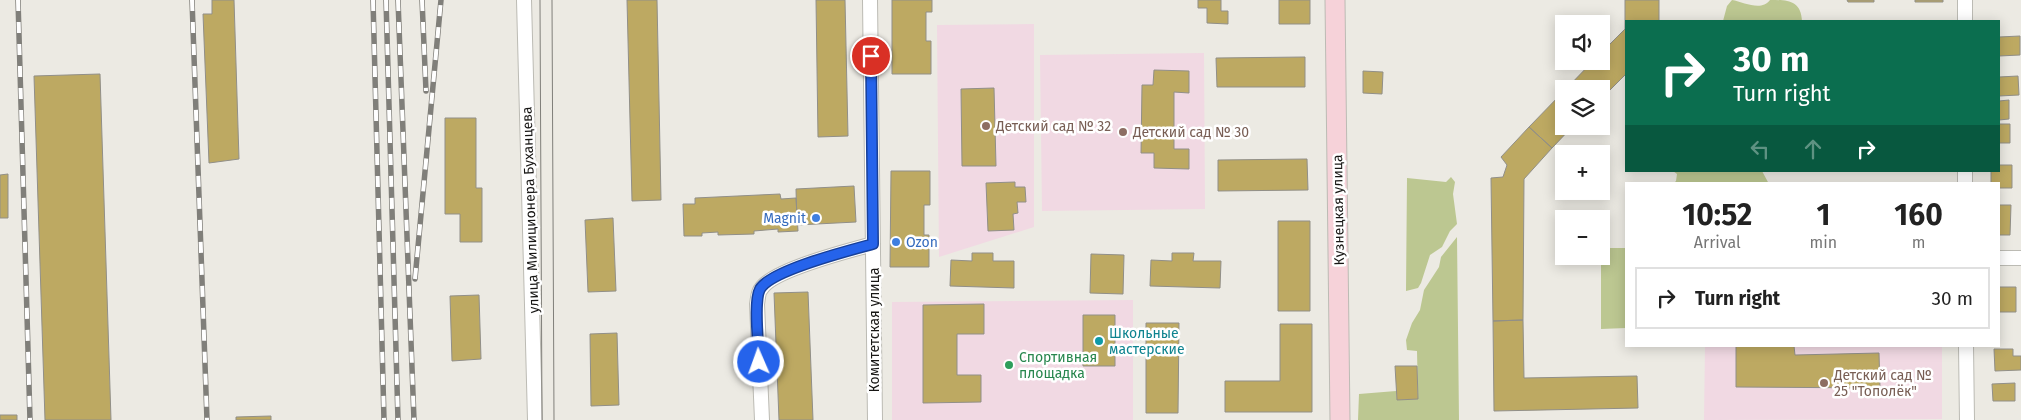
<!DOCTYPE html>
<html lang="en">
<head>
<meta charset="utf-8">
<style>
  :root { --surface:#fff; --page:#f2f2f2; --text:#222; --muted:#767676; --line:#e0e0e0 }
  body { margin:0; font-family:"Fira Sans",sans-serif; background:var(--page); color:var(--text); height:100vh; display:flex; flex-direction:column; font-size:19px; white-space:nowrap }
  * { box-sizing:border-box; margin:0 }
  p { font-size:16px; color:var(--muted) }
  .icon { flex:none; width:28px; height:28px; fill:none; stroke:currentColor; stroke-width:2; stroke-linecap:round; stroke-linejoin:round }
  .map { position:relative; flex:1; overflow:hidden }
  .panel { position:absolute; left:1625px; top:182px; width:375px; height:165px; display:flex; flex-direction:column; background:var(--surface); border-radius:0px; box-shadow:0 2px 12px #0003 }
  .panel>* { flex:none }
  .guide { position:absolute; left:1625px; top:20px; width:375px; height:152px; border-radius:0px; box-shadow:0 2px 12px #0003; background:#0b6e4f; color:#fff; overflow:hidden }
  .fabs { position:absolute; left:1555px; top:15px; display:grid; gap:10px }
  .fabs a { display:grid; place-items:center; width:55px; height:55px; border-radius:0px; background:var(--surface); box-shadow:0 2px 12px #0003; font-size:25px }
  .pin { position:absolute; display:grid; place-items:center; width:42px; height:42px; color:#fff; margin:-21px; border:2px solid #fff; border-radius:50%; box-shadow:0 1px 5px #0007 }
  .me { position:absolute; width:55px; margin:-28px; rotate:358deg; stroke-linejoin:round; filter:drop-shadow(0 0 4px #0008) }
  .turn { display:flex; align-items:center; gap:18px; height:105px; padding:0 25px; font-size:22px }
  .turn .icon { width:65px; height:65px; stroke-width:2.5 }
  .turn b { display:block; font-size:35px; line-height:42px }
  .lanes { display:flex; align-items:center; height:48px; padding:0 25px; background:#0003; justify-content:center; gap:25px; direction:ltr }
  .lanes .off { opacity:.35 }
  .eta { display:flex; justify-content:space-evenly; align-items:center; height:85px; text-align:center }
  .eta b { font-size:30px; font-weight:700; line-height:35px }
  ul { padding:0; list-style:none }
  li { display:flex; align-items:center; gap:15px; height:62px; margin:0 10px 8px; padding:0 15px; border:2px solid var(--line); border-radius:0px }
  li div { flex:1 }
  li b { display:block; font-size:19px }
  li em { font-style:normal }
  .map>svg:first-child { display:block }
  .education { fill:#f1d9e3 }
  .green { fill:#bcc791 }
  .building { fill:#bda962; stroke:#918f88 }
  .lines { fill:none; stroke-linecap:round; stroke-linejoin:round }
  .street-casing { stroke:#bcbbb4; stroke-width:16 }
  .secondary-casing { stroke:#bcbbb4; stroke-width:21 }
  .street { stroke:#fff; stroke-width:14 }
  .secondary { stroke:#f6d2d9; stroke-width:19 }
  .tram { stroke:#807f7a; stroke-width:1 }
  .rail-casing { stroke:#807f7a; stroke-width:5.5 }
  .rail { stroke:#fff; stroke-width:4; stroke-dasharray:11; stroke-linecap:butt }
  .route-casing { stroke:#184099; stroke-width:12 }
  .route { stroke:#2563eb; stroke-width:9 }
  .education-dot { fill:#8d6e63; stroke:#fff; stroke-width:2 }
  .shop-dot { fill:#3f7fe0; stroke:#fff; stroke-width:2 }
  .culture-dot { fill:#0f9aa8; stroke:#fff; stroke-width:2 }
  .leisure-dot { fill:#2e9e5b; stroke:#fff; stroke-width:2 }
  .labels { text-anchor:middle; stroke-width:5; stroke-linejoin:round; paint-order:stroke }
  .education-label { font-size:14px; fill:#785e54; stroke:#fff; text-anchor:start }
  .street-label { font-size:14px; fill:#171614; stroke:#fff }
  .shop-label { font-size:14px; fill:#366cbe; stroke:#fff; text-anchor:end }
  .culture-label { font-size:14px; fill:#0d838f; stroke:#fff; text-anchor:start }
  .leisure-label { font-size:14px; fill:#27864d; stroke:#fff; text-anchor:start }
</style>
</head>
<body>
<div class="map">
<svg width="2021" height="420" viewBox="0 0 2021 420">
  <rect width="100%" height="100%" fill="#eceae3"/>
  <path class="education" d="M1034 24V227L939 257 937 25Z
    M1204 53 1205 209 1042 211 1040 55Z
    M1133 300V420H892V302Z
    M1705 346H1942V419L1704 420Z"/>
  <path class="green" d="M1732 0C1744 2 1761 12 1770 0 1787 0 1801 0 1802 21H1723L1727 6Z
    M1673 171H1762L1769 184H1673L1676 181 1677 174Z
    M1451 177 1455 182 1453 194 1457 224 1450 231 1442 247 1430 255 1421 283 1418 288 1406 291 1407 178 1446 182Z
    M1457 237 1459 420H1358L1359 394 1396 391 1397 399 1418 398 1417 351 1407 350 1406 340 1412 323 1420 310 1424 290 1439 267 1441 257Z
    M1601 248H1626V328L1601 329Z"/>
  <path class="building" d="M212 0H234L239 159 209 163 203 14H212Z
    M627 0H657L661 200 632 201Z
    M816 0H845L848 136 818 137Z
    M892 0H932V12H926V41H931V74H892Z
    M1198 0H1221V11H1228V24L1207 23V8H1198Z
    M1279 0H1310V24H1279Z
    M1625 0H1659V21H1626V74L1601 99V89H1566L1593 61H1601V53L1625 29Z
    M1847 0H1874V2H1848Z
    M1915 0H1943V2H1915Z
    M2020 36V55L1999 56V37Z
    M1305 57V87H1217L1216 58Z
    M1154 70 1189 71V93L1174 92V149H1189V169L1154 168V153H1141L1142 85H1153Z
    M1363 71 1383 72 1382 94 1363 93Z
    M100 74 111 420H45L34 76Z
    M2018 76 2019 95 1999 96V77Z
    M994 88 996 166H962L961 89Z
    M1564 91V126H1573L1552 148 1529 127Z
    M2009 100V119L1999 120V101Z
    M445 118H476V188H482V242H460V214H445Z
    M1999 124H2010V143H1999Z
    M1529 127 1552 148 1524 179 1523 320 1493 321 1491 178 1503 177 1507 165 1501 157Z
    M1307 159 1308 190 1218 191V160Z
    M1999 165H2012V188H1999V184H1991V171H1999Z
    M891 171H930V205H924V235H929V267H890Z
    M8 174V218H0V175Z
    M1015 182V187H1025L1026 202H1017L1018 213 1013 214 1014 230 988 231 986 183Z
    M854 186 856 222 797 225 796 189Z
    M780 194 781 199 796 198 798 231 778 232V229L754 231V234L718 235V232L702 233V236H684L683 204H695V198Z
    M1999 205H2011L2010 235H1999Z
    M613 218 616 291 588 292 585 220Z
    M1278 221H1310V311H1278Z
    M972 253H993V261H1014V288L950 286 951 260 972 261Z
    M1172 253H1194L1193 261H1221L1220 288 1150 286 1151 260 1172 261Z
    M1091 254 1124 255 1123 294 1090 293Z
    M1999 287H2016V312H1999Z
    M808 292 813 420H779L774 293Z
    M479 295 481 359 452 361 450 296Z
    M984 304V334H957V375H981V402L923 403V305Z
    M1083 315H1115V366H1083Z
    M1523 320 1524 378 1637 376 1638 408 1494 411 1493 321Z
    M1146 323H1179L1178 413H1146Z
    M1280 324H1312V412H1225V381H1280Z
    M617 333 619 405 591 406 590 334Z
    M1736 346H1794L1795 355 1879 353 1880 388 1736 387Z
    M1994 349H2013V356H2021V370L1995 371Z
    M1395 366H1417L1418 399 1397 400Z
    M2015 383V401H1993L1992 384Z
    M0 415H17V420H0Z
    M271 416V420H236V417Z"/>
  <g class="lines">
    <defs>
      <path id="street" d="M524 0 535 420
        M870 0 875 420
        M1965 21V0
        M1965 171V184
        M1999 258H2021
        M1966 346 1967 420
        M762 420 757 304C758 299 758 292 761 289 772 270 851 250 873 244"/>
      <path id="secondary" d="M1335 0 1340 420"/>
    </defs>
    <use href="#street" class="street-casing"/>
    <use href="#secondary" class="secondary-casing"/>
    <use href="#street" class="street"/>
    <use href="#secondary" class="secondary"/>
    <path class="tram" d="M540 0 542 420
      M552 0 554 420"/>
    <defs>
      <path id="rail" d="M18 0 30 420
        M192 0 207 420
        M373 0 384 420
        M386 0 398 420
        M398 0 414 420
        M422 0 426 91
        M415 279 441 0"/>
    </defs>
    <use href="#rail" class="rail-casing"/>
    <use href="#rail" class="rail"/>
  </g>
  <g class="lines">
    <defs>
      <path id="route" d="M759 362C759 346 753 302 760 289 771 270 851 250 873 244L871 56"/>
    </defs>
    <use href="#route" class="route-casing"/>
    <use href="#route" class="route"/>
  </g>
  <g class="education-dot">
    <circle cx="986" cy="126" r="5"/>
    <circle cx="1123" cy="132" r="5"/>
    <circle cx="1824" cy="383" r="5"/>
  </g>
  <g class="shop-dot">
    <circle cx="816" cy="218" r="5"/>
    <circle cx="896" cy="242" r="5"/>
  </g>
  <circle class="culture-dot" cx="1099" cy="341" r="5"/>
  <circle class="leisure-dot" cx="1009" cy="365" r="5"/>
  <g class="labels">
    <g class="education-label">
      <text x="996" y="131">Детский сад № 32</text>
      <text x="1133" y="137">Детский сад № 30</text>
      <text x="1834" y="380">Детский сад №<tspan x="1834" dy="16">25 "Тополёк"</tspan></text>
    </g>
    <g class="street-label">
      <text transform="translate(530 210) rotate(-92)" y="5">улица Милиционера Буханцева</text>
      <text transform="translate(1338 210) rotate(-91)" y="5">Кузнецкая улица</text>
      <text transform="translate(874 330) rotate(-90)" y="5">Комитетская улица</text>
    </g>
    <g class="shop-label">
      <text x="806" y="223">Magnit</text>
      <text x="906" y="247" text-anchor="start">Ozon</text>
    </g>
    <g class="culture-label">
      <text x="1109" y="338">Школьные<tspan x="1109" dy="16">мастерские</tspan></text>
    </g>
    <g class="leisure-label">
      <text x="1019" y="362">Спортивная<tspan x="1019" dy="16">площадка</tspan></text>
    </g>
  </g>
</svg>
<div class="fabs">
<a><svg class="icon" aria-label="sound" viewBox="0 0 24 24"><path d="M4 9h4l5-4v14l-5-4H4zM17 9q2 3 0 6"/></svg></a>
<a><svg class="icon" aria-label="layers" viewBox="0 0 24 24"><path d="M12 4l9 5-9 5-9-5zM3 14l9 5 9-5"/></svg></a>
<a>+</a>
<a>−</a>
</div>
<div class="pin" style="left:871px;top:56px;background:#d93025"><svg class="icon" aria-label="arrive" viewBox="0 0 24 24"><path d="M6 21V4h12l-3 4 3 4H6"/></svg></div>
<svg class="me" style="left:759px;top:362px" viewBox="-20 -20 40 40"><circle r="17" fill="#2563eb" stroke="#fff" stroke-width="3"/><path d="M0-11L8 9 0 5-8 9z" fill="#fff"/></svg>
<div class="guide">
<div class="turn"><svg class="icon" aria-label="right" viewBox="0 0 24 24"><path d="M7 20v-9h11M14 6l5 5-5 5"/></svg><div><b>30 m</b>Turn right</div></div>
<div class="lanes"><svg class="icon off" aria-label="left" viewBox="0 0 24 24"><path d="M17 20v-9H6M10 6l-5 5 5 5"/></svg><svg class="icon off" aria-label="ahead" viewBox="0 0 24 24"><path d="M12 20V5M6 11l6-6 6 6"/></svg><svg class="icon" aria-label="right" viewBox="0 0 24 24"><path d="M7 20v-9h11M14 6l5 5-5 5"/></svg></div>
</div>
<section class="panel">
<div class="eta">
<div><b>10:52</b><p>Arrival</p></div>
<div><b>1</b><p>min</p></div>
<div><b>160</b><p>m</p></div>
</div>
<ul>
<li><svg class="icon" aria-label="right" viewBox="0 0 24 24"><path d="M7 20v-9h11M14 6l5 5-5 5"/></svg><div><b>Turn right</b></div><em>30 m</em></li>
</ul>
</section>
</div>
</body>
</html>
